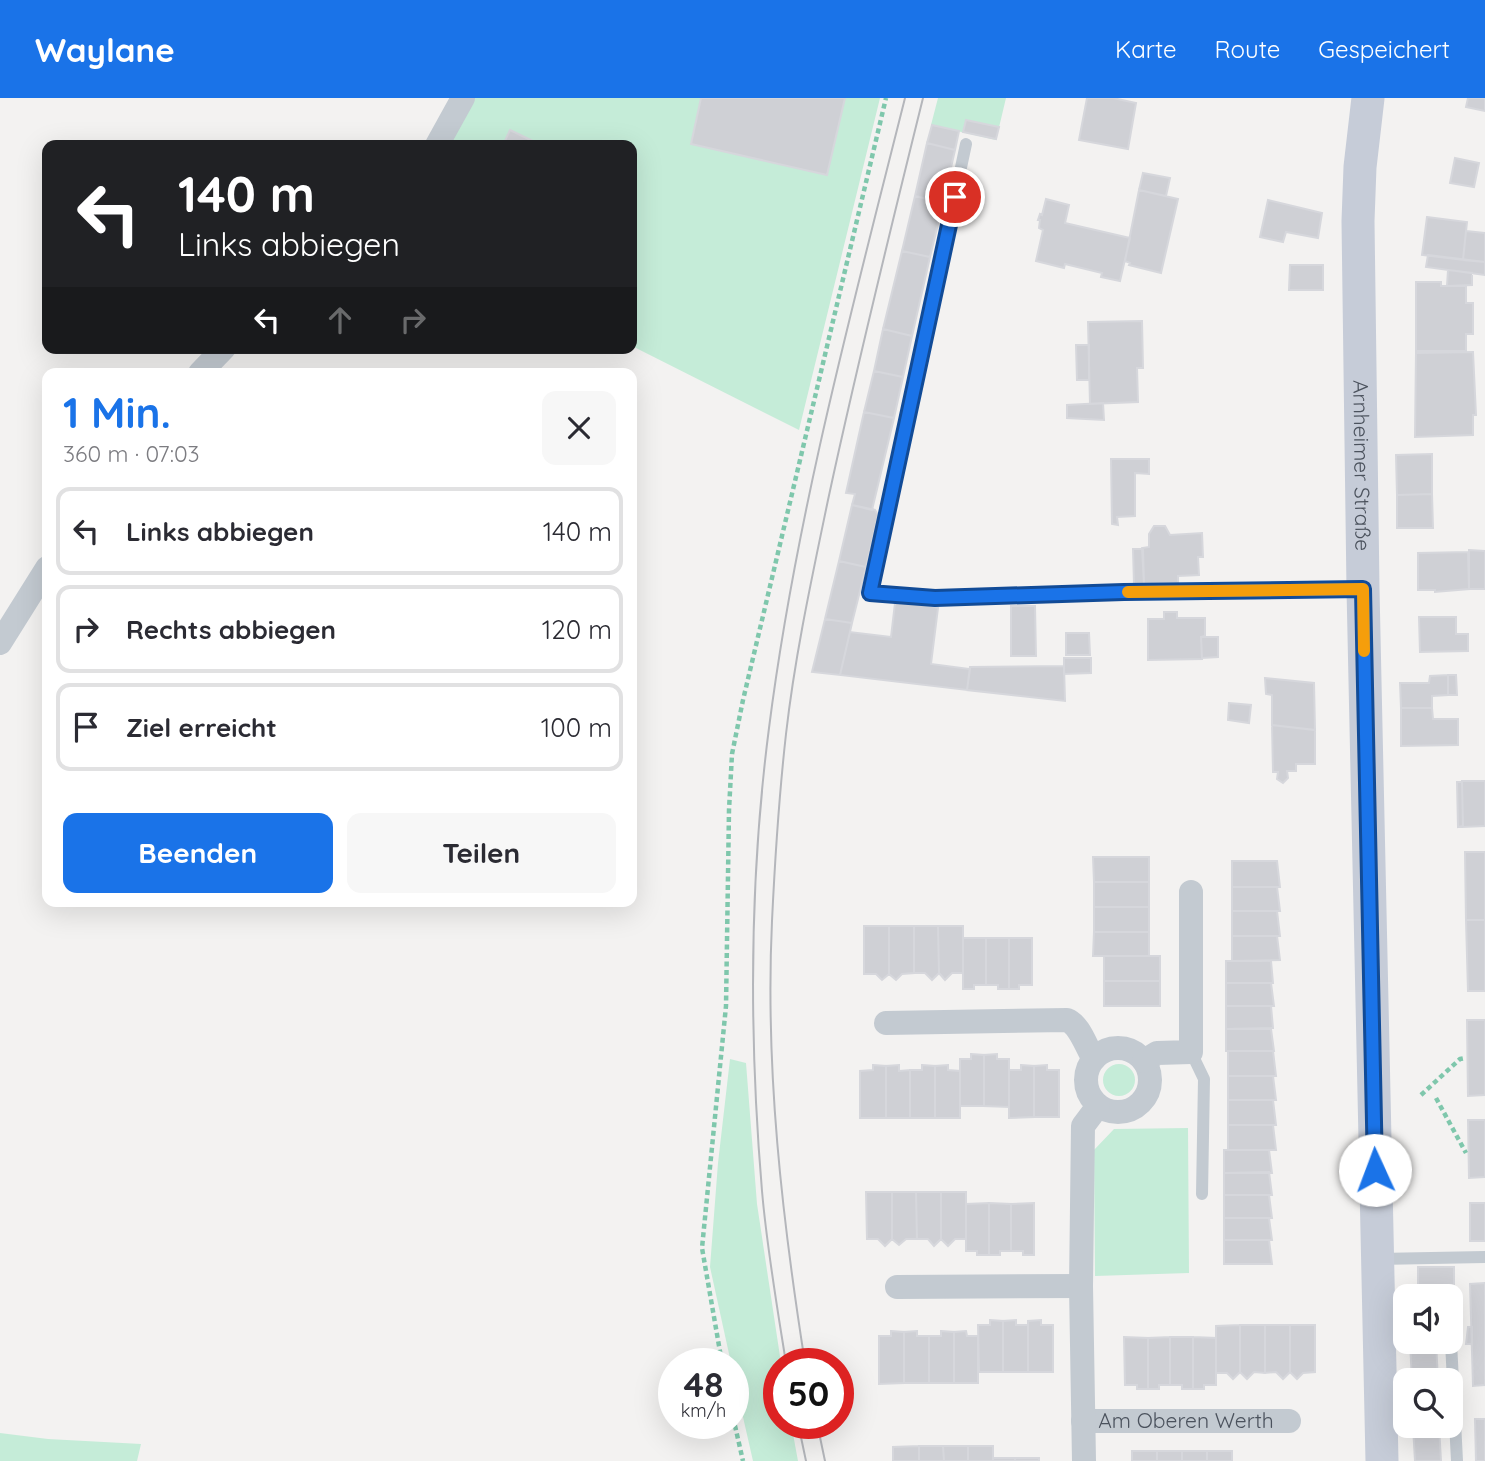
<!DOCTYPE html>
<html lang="de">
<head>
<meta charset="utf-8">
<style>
  :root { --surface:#fff; --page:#f7f7f7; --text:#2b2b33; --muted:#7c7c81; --line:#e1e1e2; --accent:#1a73e8 }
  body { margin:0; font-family:Quicksand,sans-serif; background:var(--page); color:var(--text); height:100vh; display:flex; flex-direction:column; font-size:26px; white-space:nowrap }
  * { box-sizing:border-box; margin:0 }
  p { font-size:23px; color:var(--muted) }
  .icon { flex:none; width:38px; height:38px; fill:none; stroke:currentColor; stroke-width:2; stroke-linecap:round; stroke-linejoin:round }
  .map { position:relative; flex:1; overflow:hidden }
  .details { position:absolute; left:42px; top:270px; width:595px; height:539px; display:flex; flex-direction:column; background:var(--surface); border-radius:14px; box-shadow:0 7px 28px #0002 }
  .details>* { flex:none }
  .guide { position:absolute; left:42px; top:42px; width:595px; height:214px; border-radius:14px; box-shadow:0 7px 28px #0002; background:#202124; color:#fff; overflow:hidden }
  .fabs { position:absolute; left:1393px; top:1186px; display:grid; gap:14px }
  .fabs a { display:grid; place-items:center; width:70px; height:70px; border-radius:14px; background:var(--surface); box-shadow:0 7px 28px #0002; font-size:35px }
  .speed { position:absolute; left:658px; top:1250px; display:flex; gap:14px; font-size:35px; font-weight:700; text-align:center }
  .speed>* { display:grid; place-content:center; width:91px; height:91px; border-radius:50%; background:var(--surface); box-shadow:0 7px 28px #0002; line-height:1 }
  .speed small { font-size:18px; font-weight:400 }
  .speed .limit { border:10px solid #d22; background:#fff; color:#111 }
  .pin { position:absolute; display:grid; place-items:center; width:60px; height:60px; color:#fff; margin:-30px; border:4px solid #fff; border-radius:50%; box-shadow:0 2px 7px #0007 }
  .me { position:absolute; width:77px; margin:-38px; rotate:358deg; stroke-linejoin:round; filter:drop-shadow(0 0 5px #0008) }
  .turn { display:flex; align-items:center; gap:24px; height:147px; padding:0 21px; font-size:32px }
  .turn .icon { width:91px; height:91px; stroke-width:2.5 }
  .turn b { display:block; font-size:49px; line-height:60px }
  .lanes { display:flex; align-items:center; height:66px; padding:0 21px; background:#0003; justify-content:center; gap:35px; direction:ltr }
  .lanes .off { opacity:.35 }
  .round { display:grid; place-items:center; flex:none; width:74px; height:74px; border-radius:14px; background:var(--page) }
  .head { display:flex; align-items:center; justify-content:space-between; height:119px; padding:0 21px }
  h1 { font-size:42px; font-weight:700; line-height:52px; color:var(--accent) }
  .cta { display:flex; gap:14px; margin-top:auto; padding:14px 21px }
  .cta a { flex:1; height:80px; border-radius:14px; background:var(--accent); color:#fff; font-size:28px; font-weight:700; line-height:80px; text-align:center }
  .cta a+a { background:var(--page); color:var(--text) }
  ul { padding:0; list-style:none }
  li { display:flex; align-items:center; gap:21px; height:88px; margin:0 14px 10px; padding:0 7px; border:4px solid var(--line); border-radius:14px }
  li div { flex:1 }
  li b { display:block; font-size:26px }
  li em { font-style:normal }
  header { display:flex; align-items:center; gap:42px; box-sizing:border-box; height:98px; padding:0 35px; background:var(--accent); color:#fff }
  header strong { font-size:33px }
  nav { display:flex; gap:38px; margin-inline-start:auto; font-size:24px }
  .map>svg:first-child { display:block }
  .green { fill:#c5ecd8 }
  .building { fill:#cfd0d5; stroke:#d6d7dc; stroke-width:2 }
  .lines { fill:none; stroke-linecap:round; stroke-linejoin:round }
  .path { stroke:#7fc7ac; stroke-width:4.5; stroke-dasharray:5 3.5; stroke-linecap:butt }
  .lane { stroke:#c3cad1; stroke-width:12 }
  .street { stroke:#c3cad1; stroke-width:24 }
  .secondary { stroke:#c6ccd8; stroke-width:33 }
  .tram { stroke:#b4b6bb; stroke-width:2 }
  .route-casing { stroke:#114b97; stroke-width:18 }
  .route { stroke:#1a73e8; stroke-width:12 }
  .slow { stroke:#f59e0b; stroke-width:12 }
  .labels { text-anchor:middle; stroke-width:5; stroke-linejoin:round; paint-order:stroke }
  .street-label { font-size:21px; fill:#4b525d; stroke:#fff }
</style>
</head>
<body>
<header>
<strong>Waylane</strong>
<nav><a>Karte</a><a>Route</a><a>Gespeichert</a></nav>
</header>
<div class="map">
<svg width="1485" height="1363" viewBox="0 0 1485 1363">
  <rect width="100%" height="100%" fill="#f3f2f1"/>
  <path class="green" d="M473 0H880L799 332 632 248V47H449Z
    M938 0H1006L996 42 931 27Z
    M730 961 746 965 757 1106 781 1265H779V1325H791L798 1363H753L733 1275V1265H731L710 1169 718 1065Z
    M1103 982a16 16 0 1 1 32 0a16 16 0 1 1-32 0Z
    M1188 1030 1189 1175 1095 1178 1094 1052 1114 1031Z
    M0 1335 48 1341 141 1346 137 1363H0Z"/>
  <path class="building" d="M701 0H845L827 77 691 46Z
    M1087 0H1113L1136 5 1128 51 1079 42Z
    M1468 0H1485V13L1466 9Z
    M966 22 999 29 996 41 963 34Z
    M932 27 959 33 955 52 927 45Z
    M510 32 541 47H503Z
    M927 45 955 52 943 105 915 98Z
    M1455 60 1479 65 1474 89 1450 85Z
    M1143 75 1170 80 1166 98 1139 92Z
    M1139 92 1178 101 1161 175 1129 167 1130 165 1125 163Z
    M915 98 943 105 930 159 902 153Z
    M1046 101 1069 107 1065 125 1130 140 1120 183 1101 179 1102 175 1065 166 1064 170 1036 163 1043 132 1039 130 1040 122H1038L1040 116 1042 117Z
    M1268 102 1322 115 1318 140 1286 134 1283 144 1260 139Z
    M1427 119 1467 124 1463 162 1422 157Z
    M1466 133 1485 135V164L1463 162Z
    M902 153 930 159 912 238 883 231Z
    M1428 157 1485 164V177L1426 169Z
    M1290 167H1323V192H1289Z
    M1448 172 1472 175V187L1447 188Z
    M1416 184H1441V188H1466V205H1473V236H1466V253H1416Z
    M1142 223 1143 270H1137L1138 304 1090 306 1088 224Z
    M883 231 912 238 903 279 874 273Z
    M1076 247H1089V282H1077Z
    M1473 254 1476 317H1473V337L1415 339 1416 255Z
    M874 273 903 279 894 320 864 314Z
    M1103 305 1104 322 1067 320V307Z
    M864 314 894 320 872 412 852 407 855 396 846 395Z
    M1432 356V396L1397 397 1396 357Z
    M1111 361H1149V376L1135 375V418L1117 419 1118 427 1112 426Z
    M1432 396 1433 430H1397V397Z
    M852 407 875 412 878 417 866 469 839 463Z
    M1154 428H1165L1170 437 1202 435 1203 459H1198L1199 477 1178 478V485L1144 486 1142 450 1149 449V436Z
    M1133 451H1143L1144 486H1134Z
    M1469 452 1485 453V491H1469Z
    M1468 454 1469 491 1435 494V492H1418V455Z
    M839 463 866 469 852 525 825 521Z
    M895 505 928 507 938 510 931 566 970 571 967 592 840 577 850 534 891 539Z
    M1011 508H1035L1036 558H1011Z
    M1164 514H1177V520H1205V538L1201 539 1202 561 1148 562V521H1164Z
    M1419 519H1456V536H1468V553L1420 554Z
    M825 521 852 525 840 577 812 574Z
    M1066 535H1089L1090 557H1066Z
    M1201 539H1218V559L1202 560Z
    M1064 560H1091V575L1064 576Z
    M1064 568 1065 603 967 592 970 569Z
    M1448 577H1456L1457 597H1448Z
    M1448 577V597L1432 598V610H1401L1400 585H1429L1430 578Z
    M1265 580 1314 585 1315 632 1272 627V597L1266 596Z
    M1229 605 1251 607 1249 625 1228 622Z
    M1401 610H1432L1433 621H1458V647L1401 648Z
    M1272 627 1315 632V666H1296V673H1287L1288 680 1283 685 1277 681 1278 674H1273Z
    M1462 683H1485V728L1463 729Z
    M1457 684H1462L1463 728 1458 729Z
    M1465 754H1485V822H1466Z
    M1093 759H1149V784H1094Z
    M1232 763H1277L1280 789H1232Z
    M1094 784H1149V809H1094Z
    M1232 789H1277L1280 813H1232Z
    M1094 809H1149V834H1094Z
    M1232 813H1277L1280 838H1232Z
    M1466 822H1485V893H1468Z
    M864 828H889V876L882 882 876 876H864Z
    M889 828H914V875L902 876 896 882 889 876Z
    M914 828H938L939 875 932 882 925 875H914Z
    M938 828H963V875H952L945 882 939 875Z
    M1094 834H1149V858H1093Z
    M1232 838H1277L1280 862 1232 863Z
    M963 840H986V887H974V891H963Z
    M986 840H1009V891H998V887H986Z
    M1009 840H1032V887H1019V891H1009Z
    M1104 858H1160V883H1104Z
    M1226 863H1271L1273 885H1226Z
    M1104 883H1160V908H1104Z
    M1226 885H1271L1274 908H1226Z
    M1226 908H1271L1273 930 1226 931Z
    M1467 922H1485V997L1468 998Z
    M1226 931H1271L1274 953H1226Z
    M1228 953H1273L1276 978H1228Z
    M971 956 984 957V1008H960V961H971Z
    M997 956V961H1009V1009L984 1008V957Z
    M873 967 886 968V1020H860V973L873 972Z
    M899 967V973L910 972V1020H886V968Z
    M922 967 935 968V1020H910V972H922Z
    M948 967V972L960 973V1020H935V968Z
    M1021 967 1034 968V1019L1009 1020V972H1021Z
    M1047 967V972H1059V1019H1034V968Z
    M1228 978H1273L1276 1002H1228Z
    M1228 1002H1273L1276 1027H1228Z
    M1468 1022H1485V1079L1469 1080Z
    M1228 1027H1273L1276 1052H1228Z
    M1224 1052H1269L1272 1075H1224Z
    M1269 1074 1272 1097H1224V1075Z
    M866 1094H892V1141L885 1148 878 1141H867Z
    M892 1094H916L917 1141H906L899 1147 892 1141Z
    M916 1094H941V1141L934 1148 928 1141H917Z
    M941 1094H966V1141H955L948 1148 941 1141Z
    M1224 1097H1269L1272 1120H1224Z
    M989 1105V1157H977V1153H966V1106Z
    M989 1105 1011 1106V1153H1000V1157H989Z
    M1034 1105V1157H1023V1153H1011V1106Z
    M1470 1105H1485V1143H1470Z
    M1224 1120H1269L1272 1142H1224Z
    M1224 1142H1269L1272 1166H1224Z
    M1418 1169H1454V1194L1418 1195Z
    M1485 1185V1287L1473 1288 1470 1186Z
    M990 1222 1003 1223V1274H979L978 1227H990Z
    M1016 1222V1227H1028V1274H1003V1223Z
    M1041 1222V1227H1053V1274H1028V1223Z
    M1240 1227H1265V1275L1254 1274 1247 1281 1240 1274Z
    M1240 1227V1274L1233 1281 1227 1275H1216V1228Z
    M1265 1227H1290V1274L1283 1281 1276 1274 1265 1275Z
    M1290 1227H1315V1274L1303 1275 1297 1281 1290 1274Z
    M1468 1229H1472V1246H1466Z
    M891 1233 904 1234V1285L879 1286V1238H891Z
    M917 1233V1238H929V1285H904V1234Z
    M941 1233 954 1234V1285H929V1238H941Z
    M966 1233 967 1238H978V1285H954V1234Z
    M1124 1239 1148 1240V1291H1137V1287H1125Z
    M1170 1239H1193V1291H1182V1287H1170Z
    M1170 1239V1287H1159V1291H1148V1240Z
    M1193 1239 1216 1240V1287H1204V1291H1193Z
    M1410 1244H1436L1438 1283H1412Z
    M1475 1321H1485V1363H1476Z
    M1413 1328H1439L1441 1363H1415Z
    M919 1348H943L944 1363H919Z
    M919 1348V1363H893V1349Z
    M943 1348H968V1363H944Z
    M968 1348H993V1363H968Z
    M1132 1353H1157V1363H1132Z
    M1157 1353H1182V1363H1157Z
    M1182 1353H1207V1363H1182Z
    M1207 1353H1232V1363H1207Z
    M993 1360H1015V1363H993Z
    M1015 1360H1039V1363H1015Z"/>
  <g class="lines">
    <path class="path" d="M1421 997 1460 961 1465 960
      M1436 1000 1466 1055
      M722 1265 702 1150 726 908 729 712 732 656 743 602 886 0
      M733 1319 743 1363"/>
    <path class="lane" d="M966 46 870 495 935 500 1124 494 1362 491
      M1191 954 1204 981 1202 1096
      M1378 1161 1485 1159
      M1451 1244 1457 1363"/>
    <g class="street">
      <path d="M437 47 463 0"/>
      <path d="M200 275 224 250"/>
      <path d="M0 545 47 470"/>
      <path d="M886 925 1067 922C1080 927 1086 949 1094 961"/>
      <circle cx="1118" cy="982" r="32"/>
      <path d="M1144 963 1157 955 1191 954V794"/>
      <path d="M897 1189 1081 1188"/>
      <path id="s1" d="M1083 1323H1289"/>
      <path d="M1084 1363 1081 1188 1083 1028 1098 1008"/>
    </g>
    <path class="secondary" id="s2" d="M1368 0 1360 69 1358 123 1363 491 1382 1363"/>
    <path class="tram" d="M786 1265C777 1208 767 1151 762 1093 749 939 749 784 769 630 796 418 853 207 905 0
      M805 1265C782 1119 765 971 772 823 775 760 779 698 786 636 795 557 812 479 828 402 857 267 890 133 923 0
      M798 1325 806 1363
      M817 1325 825 1363"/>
  </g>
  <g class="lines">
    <defs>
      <path id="route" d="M955 99 870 495 935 500 1124 494 1363 491 1375 1072"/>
    </defs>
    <use href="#route" class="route-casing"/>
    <use href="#route" class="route"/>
    <path class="slow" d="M1128 494 1363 491 1364 553"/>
  </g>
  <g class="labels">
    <g class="street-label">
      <text dy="7" stroke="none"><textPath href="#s2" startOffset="368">Arnheimer Straße</textPath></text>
      <text dy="7" stroke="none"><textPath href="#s1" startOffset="103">Am Oberen Werth</textPath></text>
    </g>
  </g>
</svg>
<div class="fabs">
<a><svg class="icon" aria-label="sound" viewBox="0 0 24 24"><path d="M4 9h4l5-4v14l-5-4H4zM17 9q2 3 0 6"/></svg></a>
<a><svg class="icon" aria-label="search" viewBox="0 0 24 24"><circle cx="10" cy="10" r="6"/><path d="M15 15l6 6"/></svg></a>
</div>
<div class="speed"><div>48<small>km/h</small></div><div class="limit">50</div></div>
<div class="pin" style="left:955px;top:99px;background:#d93025"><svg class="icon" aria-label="arrive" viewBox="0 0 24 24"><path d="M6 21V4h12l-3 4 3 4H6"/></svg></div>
<svg class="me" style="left:1375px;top:1072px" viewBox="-20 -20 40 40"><circle r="19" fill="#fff"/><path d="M0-13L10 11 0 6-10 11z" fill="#1a73e8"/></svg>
<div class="guide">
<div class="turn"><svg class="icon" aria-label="left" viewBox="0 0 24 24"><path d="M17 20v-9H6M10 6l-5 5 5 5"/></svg><div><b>140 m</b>Links abbiegen</div></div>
<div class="lanes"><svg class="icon" aria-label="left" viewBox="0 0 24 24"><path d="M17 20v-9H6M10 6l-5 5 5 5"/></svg><svg class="icon off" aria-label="ahead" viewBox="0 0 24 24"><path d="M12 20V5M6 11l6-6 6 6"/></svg><svg class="icon off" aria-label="right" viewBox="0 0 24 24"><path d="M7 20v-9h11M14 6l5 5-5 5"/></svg></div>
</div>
<section class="details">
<div class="head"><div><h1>1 Min.</h1><p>360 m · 07:03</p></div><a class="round"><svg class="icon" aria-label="close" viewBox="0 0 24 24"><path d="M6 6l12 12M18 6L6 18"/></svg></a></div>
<ul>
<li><svg class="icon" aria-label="left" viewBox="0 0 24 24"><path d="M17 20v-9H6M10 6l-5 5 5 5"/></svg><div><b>Links abbiegen</b></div><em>140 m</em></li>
<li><svg class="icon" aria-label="right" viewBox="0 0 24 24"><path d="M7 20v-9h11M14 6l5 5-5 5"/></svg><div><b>Rechts abbiegen</b></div><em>120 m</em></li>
<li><svg class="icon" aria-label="arrive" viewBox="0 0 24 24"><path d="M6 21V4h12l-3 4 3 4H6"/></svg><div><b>Ziel erreicht</b></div><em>100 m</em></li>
</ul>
<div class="cta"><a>Beenden</a><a>Teilen</a></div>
</section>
</div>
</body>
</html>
